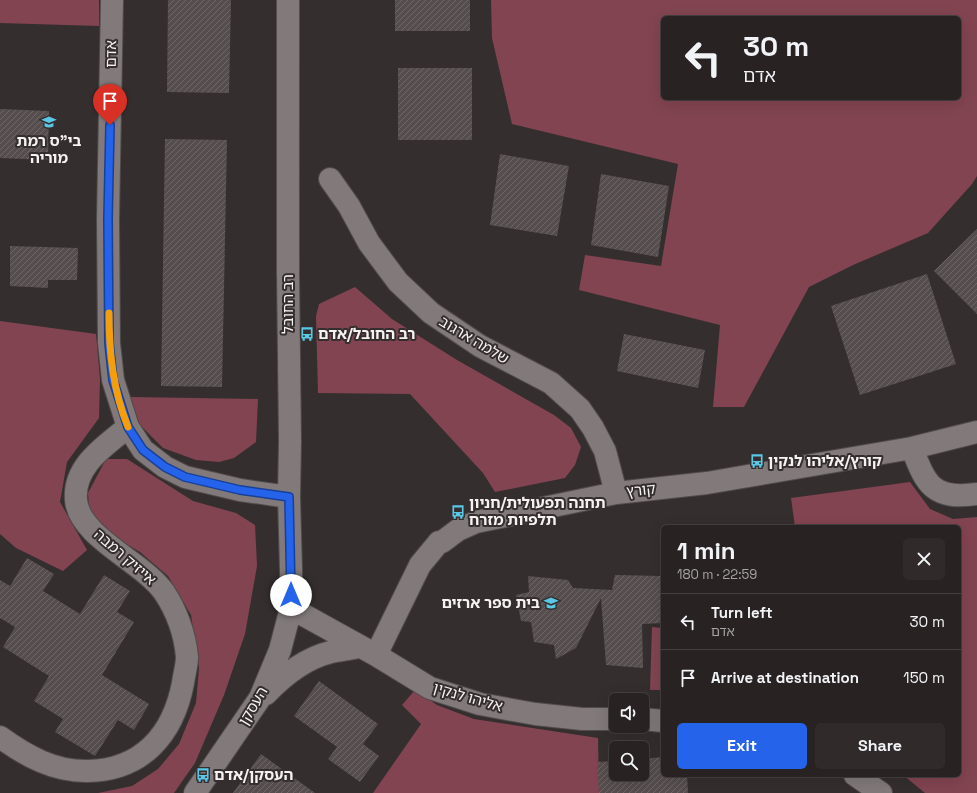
<!DOCTYPE html>
<html lang="en">
<head>
<meta charset="utf-8">
<style>
  :root { --surface:#282223; --page:#302a2b; --text:#f1f3f6; --muted:#a5a4a6; --line:#443f41; --accent:#2563eb }
  body { margin:0; font-family:"Space Grotesk","Noto Sans Hebrew",sans-serif; background:var(--page); color:var(--text); height:100vh; display:flex; flex-direction:column; font-size:15px; white-space:nowrap }
  * { box-sizing:border-box; margin:0 }
  p { font-size:13px; color:var(--muted) }
  .icon { flex:none; width:22px; height:22px; fill:none; stroke:currentColor; stroke-width:2; stroke-linecap:round; stroke-linejoin:round }
  .map { position:relative; flex:1; overflow:hidden }
  .panel { position:absolute; left:661px; top:525px; width:300px; height:252px; display:flex; flex-direction:column; background:var(--surface); border-radius:6px; box-shadow:0 4px 16px #0002,0 0 0 1px var(--line) }
  .panel>* { flex:none }
  .banner { position:absolute; left:661px; top:16px; width:300px; height:84px; border-radius:6px; box-shadow:0 4px 16px #0002,0 0 0 1px var(--line); background:#282223; color:var(--text); overflow:hidden }
  .fabs { position:absolute; left:609px; top:693px; display:grid; gap:8px }
  .fabs a { display:grid; place-items:center; width:40px; height:40px; border-radius:6px; background:var(--surface); box-shadow:0 4px 16px #0002,0 0 0 1px var(--line); font-size:20px }
  .pin { position:absolute; display:grid; place-items:center; width:34px; height:34px; color:#fff; margin:-41px -17px; border-radius:50% 50% 50% 0; rotate:-45deg; box-shadow:0 0 4px #0007 }
  .pin .icon { rotate:45deg }
  .me { position:absolute; width:44px; margin:-22px; rotate:0deg; stroke-linejoin:round; filter:drop-shadow(0 0 3px #0008) }
  .turn { display:flex; align-items:center; gap:14px; height:84px; padding:0 16px; font-size:18px }
  .turn .icon { width:52px; height:52px; stroke-width:2.5 }
  .turn b { display:block; font-size:28px; line-height:34px }
  .round { display:grid; place-items:center; flex:none; width:42px; height:42px; border-radius:6px; background:var(--page) }
  .headline { display:flex; align-items:center; justify-content:space-between; height:68px; padding:0 16px }
  h1 { font-size:24px; font-weight:600; line-height:30px }
  .cta { display:flex; gap:8px; margin-top:auto; padding:8px 16px }
  .cta a { flex:1; height:46px; border-radius:6px; background:var(--accent); color:#fff; font-size:16px; font-weight:600; line-height:46px; text-align:center }
  .cta a+a { background:var(--page); color:var(--text) }
  ul { padding:0; list-style:none }
  li { display:flex; align-items:center; gap:12px; height:56px; padding:0 16px; border-top:1px solid var(--line) }
  li div { flex:1 }
  li b { display:block; font-size:15px }
  li em { font-style:normal }
  .map>svg:first-child { display:block }
  .green { fill:#824451; fill-rule:evenodd }
  .building { fill:url(#building-hatch) }
  .lines { fill:none; stroke-linecap:round; stroke-linejoin:round }
  .minor-casing { stroke:#514b4c; stroke-width:24 }
  .minor { stroke:#81797a; stroke-width:22 }
  .route-casing { stroke:#184099; stroke-width:10 }
  .route { stroke:#2563eb; stroke-width:7 }
  .slow { stroke:#f59e0b; stroke-width:7 }
  .labels { text-anchor:middle; stroke-width:4; stroke-linejoin:round; paint-order:stroke }
  .street-label { font-size:15px; fill:#f6f2f2; stroke:#352e2f }
  .poi-label { font-size:15px; font-weight:bold; fill:#f6f2f2; stroke:#352e2f; text-anchor:start }
</style>
</head>
<body>
<div class="map">
<svg width="977" height="793" viewBox="0 0 977 793">
  <defs>
    <pattern id="building-hatch" width="6" height="6" patternUnits="userSpaceOnUse"><rect width="6" height="6" fill="#554d4e"/><path d="M-1 1l2-2M0 6l6-6M5 7l2-2" fill="none" stroke="#6e6768"/></pattern>
  </defs>
  <rect width="100%" height="100%" fill="#352e2f"/>
  <path class="green" d="M0 0H99V26L0 23Z
    M491 0H977V176L972 184 928 233 853 265 809 287 744 407H713L720 325 579 290 585 255 661 266 678 164 512 124 492 38ZM663 18H959V98H663Z
    M355 287 392 319 457 360 554 415 571 428 581 447 575 465 565 478 495 492 483 473 410 394 318 393 316 316 319 304Z
    M0 321 96 334 100 379 99 418 67 462 60 502 87 550 63 571 16 548 0 534Z
    M130 397 258 399 256 442 234 458 219 462 196 460 163 448 140 425Z
    M106 459H127L193 501 236 513 255 525 257 566 245 634 224 695 195 763 174 793H98L132 786 158 769 179 744 196 703 199 668 191 615 168 576 140 552 101 529 89 510 88 493Z
    M910 482 930 509 953 519 977 517V793H925L903 775H959V527H795L791 498Z
    M652 627 663 628V690H650Z
    M415 690 437 705 474 719 598 738 599 793H373L421 724 402 705Z"/>
  <path class="building" d="M168 0H231L229 93 167 92Z
    M395 0H470V31H395Z
    M398 68H472V140H398Z
    M0 109 49 111 48 160 0 158Z
    M165 139 227 140 222 387 161 386Z
    M500 154 569 166 557 236 490 225Z
    M601 174 669 186 658 257 591 245Z
    M977 229V314L934 271Z
    M10 246 78 248 77 280H48V288L10 286Z
    M927 274 956 364 860 395 831 306Z
    M624 334 705 350 698 388 617 371Z
    M27 558 54 574 43 591 80 614 104 575 130 591 117 612 134 622 102 675 149 704 134 730 118 720 95 756 55 732 63 719 34 701 49 676 3 647 15 627 0 618V580L10 586Z
    M615 575 662 576 661 587 663 588V623L642 624 643 668 606 665 601 598 576 648 556 659 554 645 534 642 531 622 521 621 516 595 529 592 528 576 568 580 573 588 612 590Z
    M319 681 378 724 363 744 379 756 360 782 328 759 337 747 294 716Z
    M261 754 315 793H233Z
    M663 757V775H687L688 793H599L597 762 616 761V774H642V759Z"/>
  <g class="lines">
    <defs>
      <path id="minor" d="M112 0 108 219 109 343 113 380 128 427 143 450 165 467 185 477 240 490 289 497
        M330 179 349 206 369 243 398 282 431 313 480 346 551 383 580 409 593 428 605 451 616 493
        M912 448C926 485 933 500 977 494
        M291 608 376 655 430 688 480 704 535 714 582 719H616
        M376 655 420 565 439 542H442L458 530 476 522 616 493 707 483 912 448 977 432
        M266 694C284 675 306 658 331 652 341 650 350 649 359 647
        M642 719 663 721
        M0 737C26 756 55 772 88 771 142 770 173 735 183 683 184 675 187 665 187 657 185 634 176 610 164 592 143 562 79 537 76 500 73 466 105 446 128 427
        M855 775 881 793
        M195 793 260 698 280 650 291 608V570L289 497 290 441 288 273V0"/>
    </defs>
    <use href="#minor" class="minor-casing"/>
    <use href="#minor" class="minor"/>
  </g>
  <g class="lines">
    <defs>
      <path id="route" d="M110 125 108 219 109 343 113 380 128 427 143 450 165 467 185 477 240 490 289 497 291 595"/>
    </defs>
    <use href="#route" class="route-casing"/>
    <use href="#route" class="route"/>
    <path class="slow" d="M109 313C109 353 113 390 128 427"/>
  </g>
  <defs>
    <symbol id="school-bare" viewBox="-9 -9 18 18"><path d="M0-5L7-2L0 1L-7-2ZM-4 1L0 2.5L4 1V4Q0 6-4 4Z" fill="#5ac8e5" stroke="#352e2f" stroke-width="2.5" paint-order="stroke"/></symbol>
    <symbol id="bus-bare" viewBox="-9 -9 18 18"><path d="M-5-6H5V4H4V6H2V4H-2V6H-4V4H-5ZM-3.5-4V0h7V-4ZM-3.5 1.2v1.5H-2V1.2ZM2 1.2v1.5H3.5V1.2Z" fill="#5ac8e5" stroke="#352e2f" stroke-width="2.5" paint-order="stroke"/></symbol>
  </defs>
  <g fill-rule="evenodd">
    <use href="#school-bare" x="39" y="112" width="20" height="20"/>
    <use href="#bus-bare" x="297" y="324" width="20" height="20"/>
    <use href="#bus-bare" x="747" y="451" width="20" height="20"/>
    <use href="#bus-bare" x="448" y="502" width="20" height="20"/>
    <use href="#school-bare" x="541" y="593" width="20" height="20"/>
    <use href="#bus-bare" x="193" y="765" width="20" height="20"/>
  </g>
  <g class="labels">
    <g class="street-label">
      <text transform="translate(111 54) rotate(-89)" y="5">אדם</text>
      <text transform="translate(288 304) rotate(-90)" y="5">רב החובל</text>
      <text transform="translate(474 340) rotate(31)" y="5">שלמה ארגוב</text>
      <text transform="translate(641 490) rotate(-6)" y="5">קורץ</text>
      <text transform="translate(125 557) rotate(41)" y="5">אייזיק רמבה</text>
      <text transform="translate(468 697) rotate(16)" y="5">אליהו לנקין</text>
      <text transform="translate(253 706) rotate(-59)" y="5">העסקן</text>
    </g>
    <g class="poi-label">
      <text x="49" y="146" text-anchor="middle">בי"ס רמת<tspan x="49" dy="17">מוריה</tspan></text>
      <text x="318" y="339">רב החובל/אדם</text>
      <text x="768" y="466">קורץ/אליהו לנקין</text>
      <text x="469" y="508">תחנה תפעולית/חניון<tspan x="469" dy="17">תלפיות מזרח</tspan></text>
      <text x="540" y="608" text-anchor="end">בית ספר ארזים</text>
      <text x="214" y="780">העסקן/אדם</text>
    </g>
  </g>
</svg>
<div class="fabs">
<a><svg class="icon" aria-label="sound" viewBox="0 0 24 24"><path d="M4 9h4l5-4v14l-5-4H4zM17 9q2 3 0 6"/></svg></a>
<a><svg class="icon" aria-label="search" viewBox="0 0 24 24"><circle cx="10" cy="10" r="6"/><path d="M15 15l6 6"/></svg></a>
</div>
<div class="pin" style="left:110px;top:125px;background:#d93025"><svg class="icon" aria-label="arrive" viewBox="0 0 24 24"><path d="M6 21V4h12l-3 4 3 4H6"/></svg></div>
<svg class="me" style="left:291px;top:595px" viewBox="-20 -20 40 40"><circle r="19" fill="#fff"/><path d="M0-13L10 11 0 6-10 11z" fill="#2563eb"/></svg>
<div class="banner">
<div class="turn"><svg class="icon" aria-label="left" viewBox="0 0 24 24"><path d="M17 20v-9H6M10 6l-5 5 5 5"/></svg><div><b>30 m</b>אדם</div></div>
</div>
<section class="panel">
<div class="headline"><div><h1>1 min</h1><p>180 m · 22:59</p></div><a class="round"><svg class="icon" aria-label="close" viewBox="0 0 24 24"><path d="M6 6l12 12M18 6L6 18"/></svg></a></div>
<ul>
<li><svg class="icon" aria-label="left" viewBox="0 0 24 24"><path d="M17 20v-9H6M10 6l-5 5 5 5"/></svg><div><b>Turn left</b><p>אדם</p></div><em>30 m</em></li>
<li><svg class="icon" aria-label="arrive" viewBox="0 0 24 24"><path d="M6 21V4h12l-3 4 3 4H6"/></svg><div><b>Arrive at destination</b></div><em>150 m</em></li>
</ul>
<div class="cta"><a>Exit</a><a>Share</a></div>
</section>
</div>
</body>
</html>
